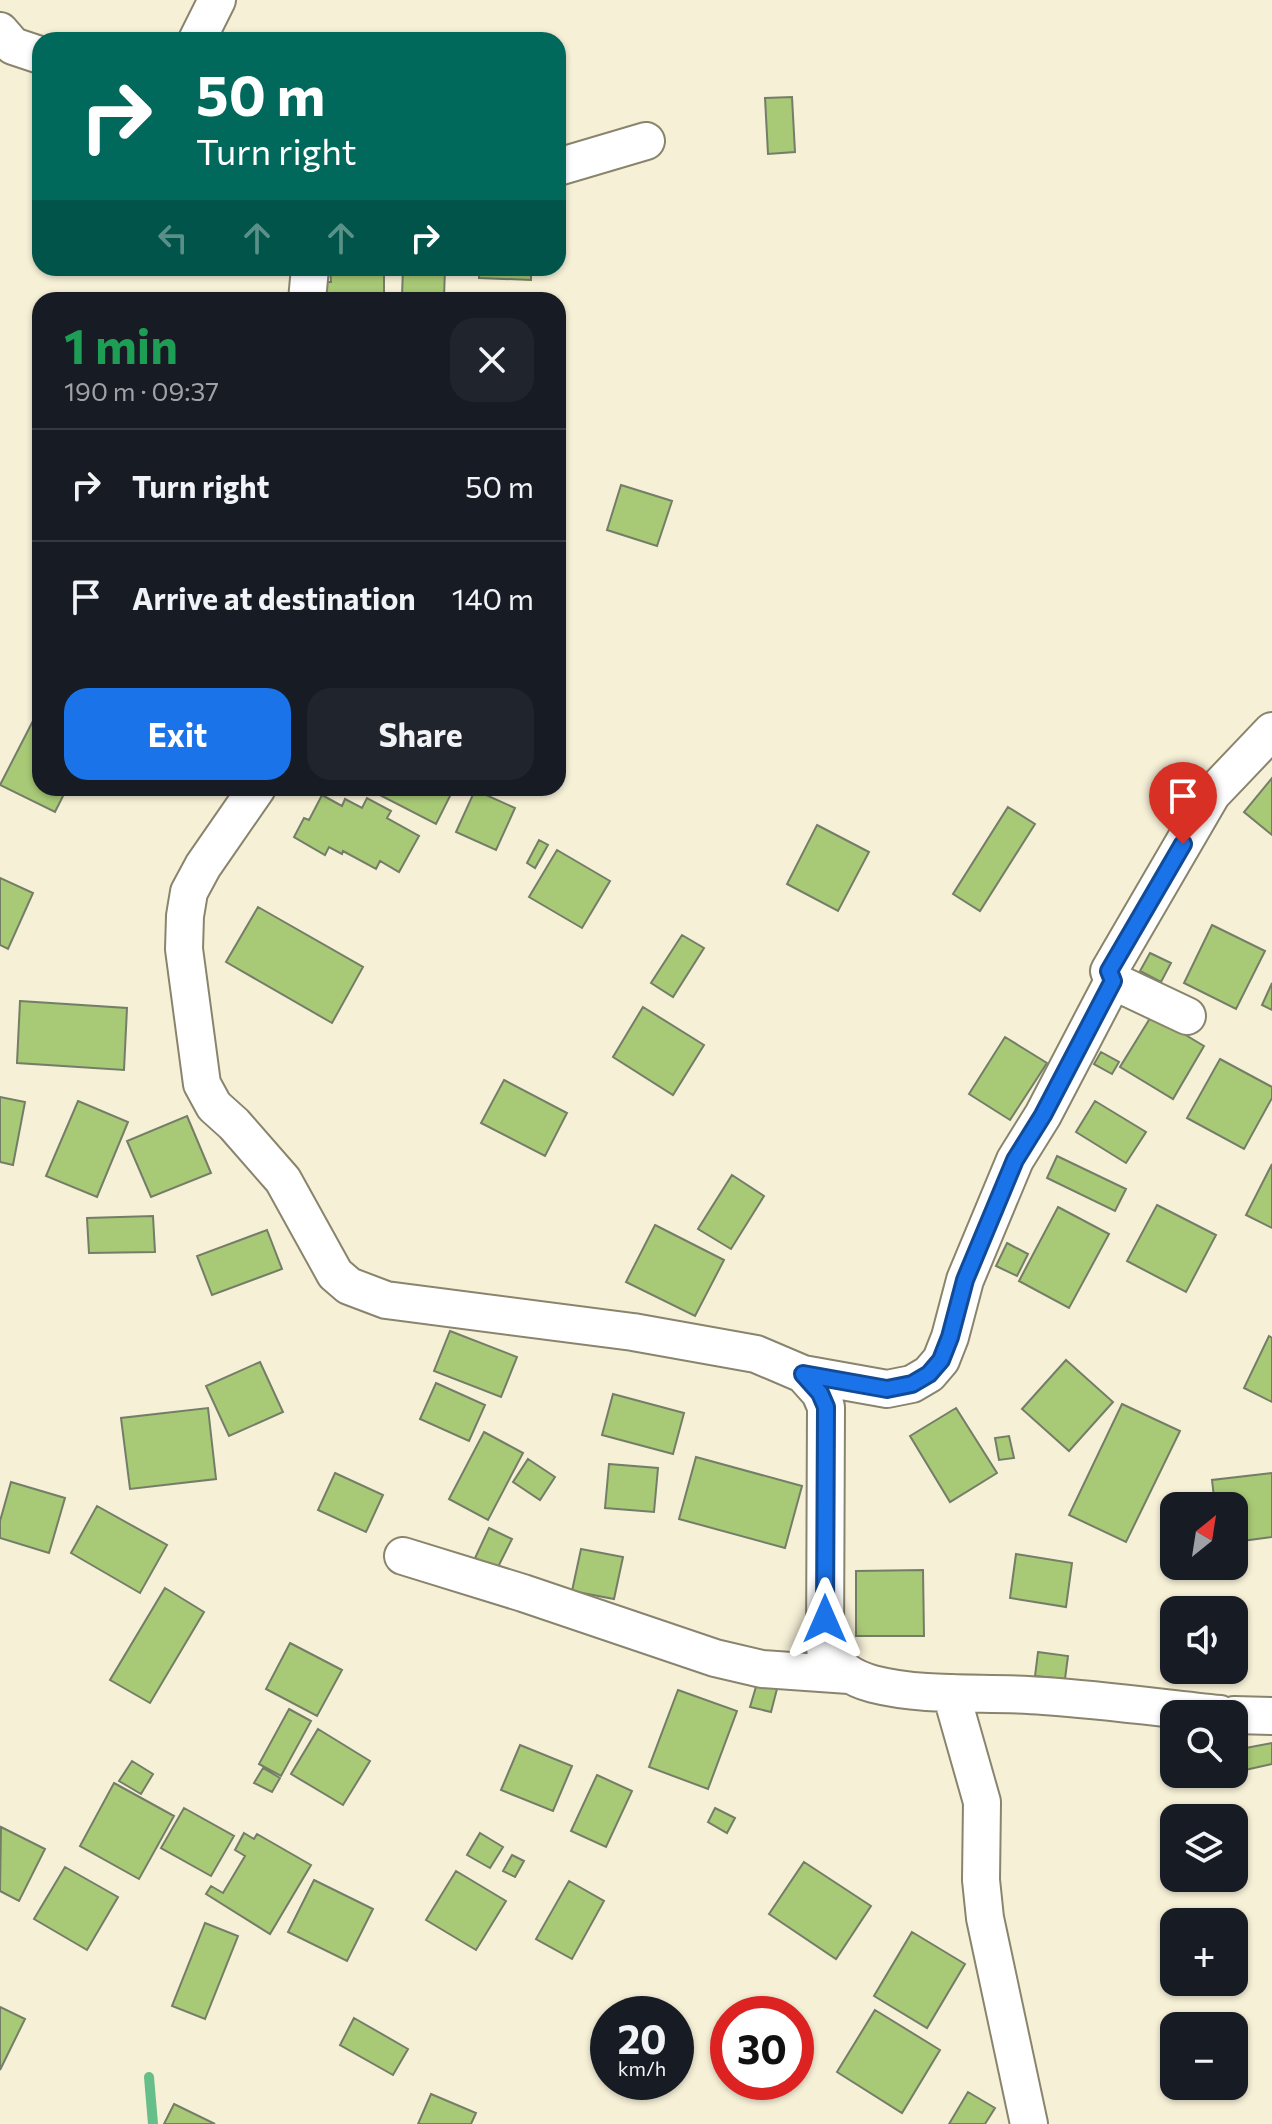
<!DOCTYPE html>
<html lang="en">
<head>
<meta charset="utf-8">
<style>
  :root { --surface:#171b24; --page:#20242c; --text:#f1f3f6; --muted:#9ea1a6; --line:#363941; --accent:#1a73e8 }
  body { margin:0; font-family:Commissioner,sans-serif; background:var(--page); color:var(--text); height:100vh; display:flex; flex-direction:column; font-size:30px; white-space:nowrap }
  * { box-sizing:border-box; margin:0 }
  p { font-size:26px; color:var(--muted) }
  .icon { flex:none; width:44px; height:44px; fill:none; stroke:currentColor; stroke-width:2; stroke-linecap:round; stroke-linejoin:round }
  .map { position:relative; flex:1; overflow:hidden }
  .details { position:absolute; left:32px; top:292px; width:534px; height:504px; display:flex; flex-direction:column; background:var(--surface); border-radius:24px; box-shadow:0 2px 6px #0004 }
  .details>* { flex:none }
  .top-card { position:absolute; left:32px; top:32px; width:534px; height:244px; border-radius:24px; box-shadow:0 2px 6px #0004; background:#00695c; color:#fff; overflow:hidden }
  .needle { width:52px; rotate:30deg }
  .controls { position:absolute; left:1160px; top:1492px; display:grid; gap:16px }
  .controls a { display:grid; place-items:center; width:88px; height:88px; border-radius:16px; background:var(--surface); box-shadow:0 2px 6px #0004; font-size:40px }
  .speed { position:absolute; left:590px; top:1996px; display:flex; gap:16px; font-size:40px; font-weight:700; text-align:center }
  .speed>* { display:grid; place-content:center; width:104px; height:104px; border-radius:50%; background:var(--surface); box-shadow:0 2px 6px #0004; line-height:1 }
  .speed small { font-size:20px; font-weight:400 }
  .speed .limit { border:12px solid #d22; background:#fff; color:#111 }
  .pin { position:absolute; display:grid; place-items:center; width:68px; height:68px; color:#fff; margin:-82px -34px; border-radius:50% 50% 50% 0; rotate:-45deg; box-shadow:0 0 8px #0007 }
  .pin .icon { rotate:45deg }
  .me { position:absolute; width:88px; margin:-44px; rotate:0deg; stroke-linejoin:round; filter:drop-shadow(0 0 6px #0008) }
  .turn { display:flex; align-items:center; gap:28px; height:168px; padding:0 32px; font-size:36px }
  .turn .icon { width:104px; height:104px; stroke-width:2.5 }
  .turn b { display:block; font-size:56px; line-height:68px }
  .lanes { display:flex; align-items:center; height:76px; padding:0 32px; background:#0003; justify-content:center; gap:40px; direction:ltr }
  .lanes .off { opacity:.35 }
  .round { display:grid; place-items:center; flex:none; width:84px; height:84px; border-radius:24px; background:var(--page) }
  .summary { display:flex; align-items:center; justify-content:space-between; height:136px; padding:0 32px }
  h1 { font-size:48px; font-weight:700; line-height:60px; color:#1e9e55 }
  .primary-button { display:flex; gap:16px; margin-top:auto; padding:16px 32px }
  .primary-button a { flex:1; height:92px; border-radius:24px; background:var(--accent); color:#fff; font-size:32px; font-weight:700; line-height:92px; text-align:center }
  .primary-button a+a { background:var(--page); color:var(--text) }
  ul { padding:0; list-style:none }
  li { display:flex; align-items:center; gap:24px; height:112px; padding:0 32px; border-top:2px solid var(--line) }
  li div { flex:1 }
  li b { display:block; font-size:30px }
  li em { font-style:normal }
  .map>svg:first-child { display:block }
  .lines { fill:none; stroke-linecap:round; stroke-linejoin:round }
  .stream { stroke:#66be89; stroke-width:10 }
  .building { fill:#a8c975; stroke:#747d68; stroke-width:2 }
  .street-casing { stroke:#89846d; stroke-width:40 }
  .street { stroke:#fff; stroke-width:36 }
  .route-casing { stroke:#114b97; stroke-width:20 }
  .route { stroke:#1a73e8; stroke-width:14 }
</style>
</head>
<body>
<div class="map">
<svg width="1272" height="2124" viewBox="0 0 1272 2124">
  <rect width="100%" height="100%" fill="#f6f0d7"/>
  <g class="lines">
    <path class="stream" d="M149 2077 153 2124"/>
  </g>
  <path class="building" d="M792 97 795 152 768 154 765 98Z
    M330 268H384V300H324L323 282H331Z
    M403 268H445L444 298 402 296Z
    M480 268H531V280L479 278Z
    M621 485 672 501 657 546 607 530Z
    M37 713 40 714V788H67L55 812 0 785Z
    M1272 778V835L1244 812Z
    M376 788H454L436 824 374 792Z
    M475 790 515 808 496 850 456 832Z
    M322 795 342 806 345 799 362 808 367 798 391 811 387 818 419 836 399 872 380 861 376 869 343 851 342 854 329 847 325 855 294 837 304 818 309 820Z
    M1008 807 1035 824 980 911 953 894Z
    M817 825 869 852 838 911 787 884Z
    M539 840 548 845 535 868 527 863Z
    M557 850 610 881 582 928 529 897Z
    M0 878 33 893 8 949 0 945Z
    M258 907 363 967 332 1023 226 962Z
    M1212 925 1265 951 1236 1009 1184 983Z
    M682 935 704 948 673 997 651 983Z
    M1150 953 1171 963 1161 982 1140 971Z
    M1272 983V1010L1262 1005Z
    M20 1001 127 1008 124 1070 17 1063Z
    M643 1007 704 1045 673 1095 613 1057Z
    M1152 1015 1204 1046 1173 1099 1120 1067Z
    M1005 1037 1047 1063 1010 1120 969 1094Z
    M1101 1052 1119 1062 1112 1074 1094 1064Z
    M1220 1059 1272 1087V1098L1244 1149 1187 1118Z
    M504 1080 567 1113 545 1156 481 1123Z
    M0 1097 25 1102 13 1165 0 1162Z
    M78 1101 128 1122 97 1197 46 1176Z
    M1095 1101 1146 1132 1126 1163 1076 1132Z
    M187 1116 211 1173 151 1197 127 1141Z
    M1057 1156 1126 1189 1115 1211 1047 1178Z
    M1272 1164V1228L1246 1215Z
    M732 1175 764 1196 731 1249 698 1229Z
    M1157 1205 1216 1235 1186 1292 1127 1261Z
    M1058 1207 1109 1234 1069 1308 1019 1281Z
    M153 1216 155 1252 89 1253 87 1218Z
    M655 1225 724 1260 695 1316 626 1282Z
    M267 1230 282 1269 212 1295 197 1256Z
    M1007 1243 1028 1254 1017 1276 996 1266Z
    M450 1331 517 1357 501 1397 434 1371Z
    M1269 1336 1272 1338V1402L1244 1388Z
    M1066 1360 1113 1402 1069 1451 1022 1409Z
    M260 1362 283 1412 229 1436 206 1386Z
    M436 1383 485 1405 469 1441 420 1419Z
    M613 1394 684 1413 673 1454 602 1435Z
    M1122 1404 1180 1431 1126 1542 1069 1515Z
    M208 1408 216 1479 130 1489 121 1418Z
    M956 1408 997 1473 950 1502 910 1436Z
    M484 1432 523 1453 488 1520 449 1499Z
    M1009 1436 1014 1458 999 1460 995 1438Z
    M696 1457 802 1486 785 1548 679 1519Z
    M528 1459 555 1477 540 1500 513 1482Z
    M609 1464 658 1468 654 1512 605 1508Z
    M335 1473 383 1495 366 1532 318 1510Z
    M1272 1473V1537L1234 1542V1506H1215L1212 1480Z
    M11 1482 65 1498 49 1553 0 1538V1521Z
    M97 1506 167 1545 140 1593 71 1553Z
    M489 1528 512 1539 497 1569 475 1558Z
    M581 1549 623 1557 614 1599 572 1591Z
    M1016 1554 1072 1563 1066 1607 1010 1598Z
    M923 1570 924 1636H856V1571Z
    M165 1588 204 1612 150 1703 110 1680Z
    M290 1643 342 1670 317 1716 266 1689Z
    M1038 1652 1068 1656 1065 1679 1035 1676Z
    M758 1680 778 1685 771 1712 750 1707Z
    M678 1690 737 1711 708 1789 649 1767Z
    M289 1709 311 1721 281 1776 259 1764Z
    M318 1729 370 1761 343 1805 291 1774Z
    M1272 1743V1764L1245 1770 1240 1749Z
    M520 1745 572 1766 553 1811 501 1790Z
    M132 1761 153 1774 141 1794 119 1781Z
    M263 1768 280 1778 272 1792 254 1783Z
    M597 1775 632 1791 606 1847 571 1831Z
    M114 1783 174 1816 139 1879 80 1846Z
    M184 1808 234 1836 211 1876 161 1848Z
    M715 1808 735 1818 727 1833 708 1822Z
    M1 1827 45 1849 19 1901 0 1891Z
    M244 1833 254 1839 257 1834 311 1865 270 1934 206 1894 211 1886 223 1893 245 1856 235 1850Z
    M480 1833 503 1847 490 1868 467 1855Z
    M512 1855 524 1861 515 1877 503 1871Z
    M804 1862 871 1906 836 1959 769 1914Z
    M65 1867 118 1897 87 1950 34 1919Z
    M456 1871 506 1901 476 1950 426 1920Z
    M314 1880 373 1909 347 1961 288 1932Z
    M569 1881 604 1901 572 1959 536 1939Z
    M205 1923 238 1936 205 2019 172 2006Z
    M912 1932 965 1964 927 2028 874 1996Z
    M0 2007 25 2019 0 2070Z
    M875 2010 940 2050 902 2113 837 2072Z
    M354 2018 408 2049 393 2075 340 2045Z
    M968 2092 995 2108 985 2124H949Z
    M431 2094 476 2113 471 2124H418Z
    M174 2104 215 2124H164Z"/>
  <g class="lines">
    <defs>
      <path id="street" d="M0 31 13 46 40 55
        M197 40 217 0
        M558 167 646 141
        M307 300 310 268
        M257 788 203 866 189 892 185 916 184 949 202 1084 214 1106 234 1124 283 1180 335 1274 349 1286 386 1300 633 1332 756 1354 803 1374 887 1389 912 1384 929 1374 941 1360 950 1337 965 1280 1015 1160 1043 1115 1113 981 1109 971 1212 794 1272 731
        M1113 981 1187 1016
        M803 1374 820 1393 826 1407 825 1649C837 1668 851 1678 873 1684 928 1698 987 1691 1044 1696 1103 1700 1162 1708 1220 1714
        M403 1556 523 1593 715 1658 762 1669 849 1675
        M951 1693 982 1802 981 1880 985 1918 1029 2124
        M1234 1715 1272 1716"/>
    </defs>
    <use href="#street" class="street-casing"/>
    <use href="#street" class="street"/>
  </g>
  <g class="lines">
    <defs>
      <path id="route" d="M825 1619 826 1407 820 1393 803 1374 887 1389 912 1384 929 1374 941 1360 950 1337 965 1280 1015 1160 1043 1115 1113 981 1109 971 1183 844"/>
    </defs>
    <use href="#route" class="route-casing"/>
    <use href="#route" class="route"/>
  </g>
</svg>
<div class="controls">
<a><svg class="needle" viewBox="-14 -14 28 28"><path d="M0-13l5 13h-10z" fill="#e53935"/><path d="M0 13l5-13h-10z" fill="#9ea1a6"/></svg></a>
<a><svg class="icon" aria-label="sound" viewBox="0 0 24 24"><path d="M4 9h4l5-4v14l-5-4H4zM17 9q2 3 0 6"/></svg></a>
<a><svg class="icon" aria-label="search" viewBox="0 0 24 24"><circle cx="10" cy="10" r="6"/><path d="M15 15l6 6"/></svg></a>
<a><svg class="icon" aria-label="layers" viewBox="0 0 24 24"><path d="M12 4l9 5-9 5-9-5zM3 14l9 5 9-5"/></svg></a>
<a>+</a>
<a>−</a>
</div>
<div class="speed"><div>20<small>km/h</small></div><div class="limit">30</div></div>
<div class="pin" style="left:1183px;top:844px;background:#d93025"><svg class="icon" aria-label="arrive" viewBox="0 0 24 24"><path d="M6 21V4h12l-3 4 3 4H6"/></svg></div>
<svg class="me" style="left:825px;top:1619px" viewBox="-20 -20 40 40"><path d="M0-17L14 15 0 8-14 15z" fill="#1a73e8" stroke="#fff" stroke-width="4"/></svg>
<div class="top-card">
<div class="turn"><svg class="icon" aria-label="right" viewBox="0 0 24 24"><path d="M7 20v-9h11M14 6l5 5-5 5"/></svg><div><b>50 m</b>Turn right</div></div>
<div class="lanes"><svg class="icon off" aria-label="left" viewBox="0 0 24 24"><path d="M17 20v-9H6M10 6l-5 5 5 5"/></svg><svg class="icon off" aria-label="ahead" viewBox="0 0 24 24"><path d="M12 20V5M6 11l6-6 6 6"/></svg><svg class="icon off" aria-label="ahead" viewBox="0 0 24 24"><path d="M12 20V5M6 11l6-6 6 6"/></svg><svg class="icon" aria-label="right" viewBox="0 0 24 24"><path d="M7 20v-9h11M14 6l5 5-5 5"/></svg></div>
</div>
<section class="details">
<div class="summary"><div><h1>1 min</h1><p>190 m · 09:37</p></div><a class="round"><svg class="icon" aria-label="close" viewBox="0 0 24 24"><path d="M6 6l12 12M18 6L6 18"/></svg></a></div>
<ul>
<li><svg class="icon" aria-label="right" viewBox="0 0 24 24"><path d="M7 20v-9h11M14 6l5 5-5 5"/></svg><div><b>Turn right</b></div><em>50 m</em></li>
<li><svg class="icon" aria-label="arrive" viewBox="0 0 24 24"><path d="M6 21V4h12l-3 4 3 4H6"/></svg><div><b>Arrive at destination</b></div><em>140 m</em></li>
</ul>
<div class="primary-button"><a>Exit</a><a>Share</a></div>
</section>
</div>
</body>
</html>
